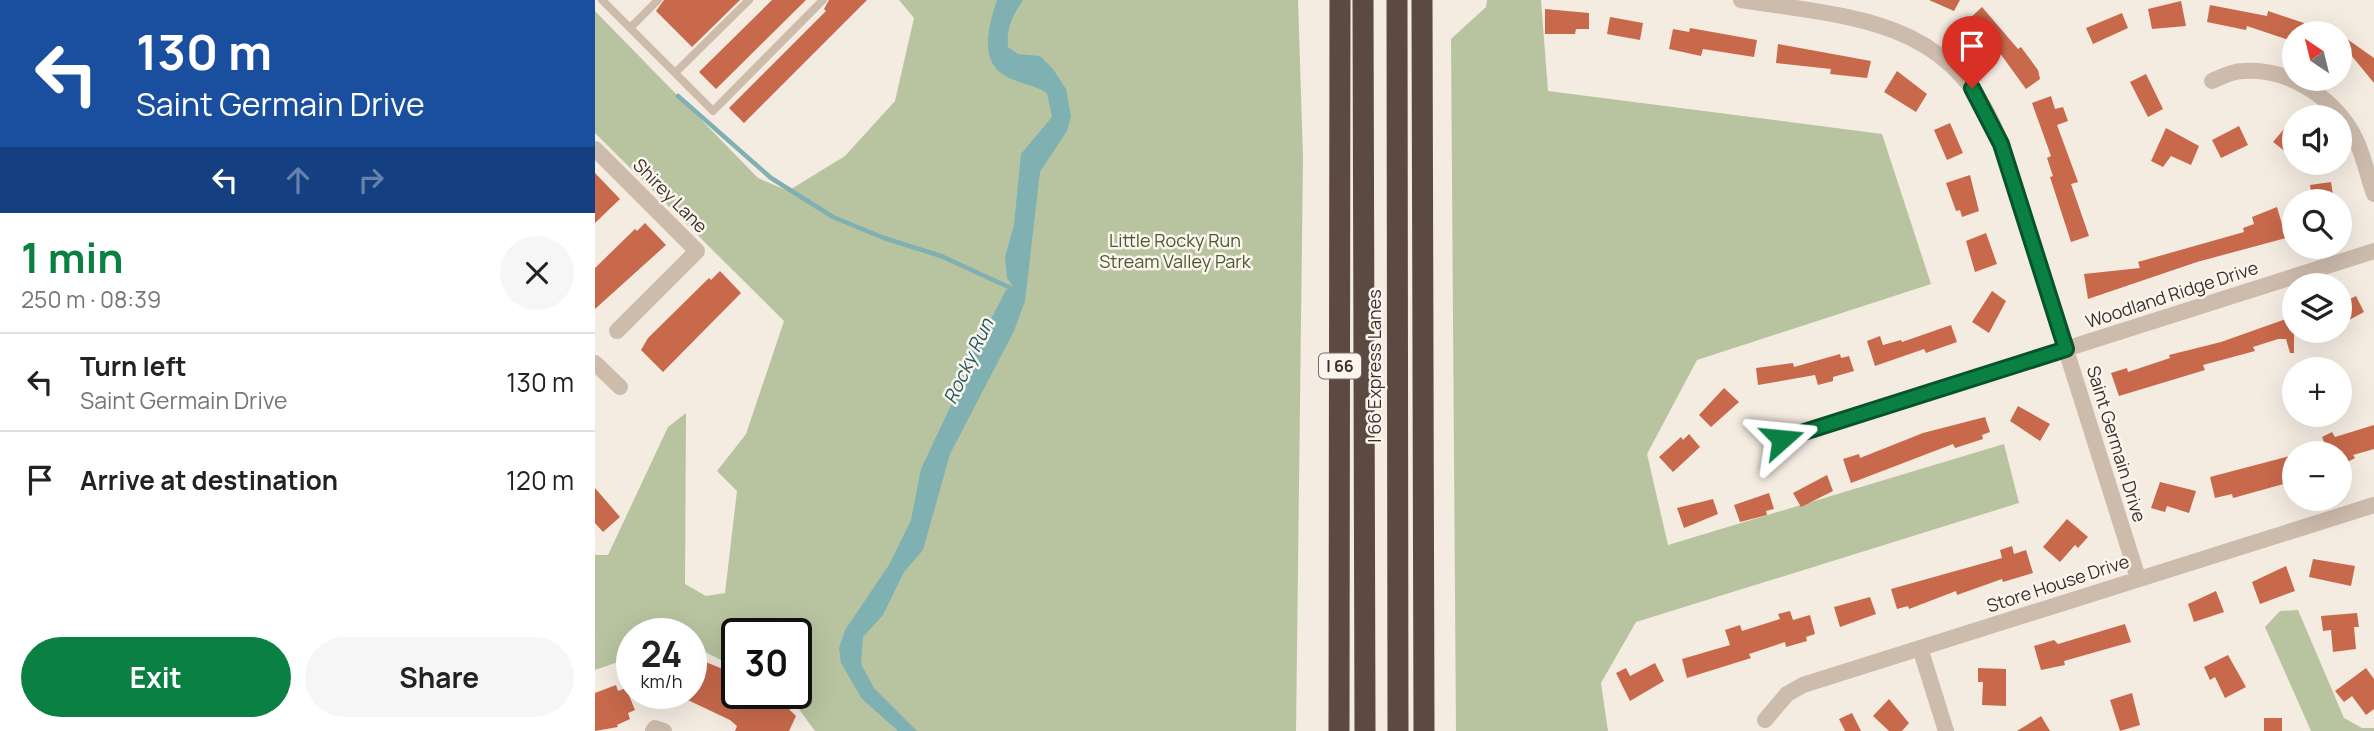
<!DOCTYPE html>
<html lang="en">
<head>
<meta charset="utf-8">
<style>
  :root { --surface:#fff; --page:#f6f6f6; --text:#222; --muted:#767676; --line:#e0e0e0; --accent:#0b8043 }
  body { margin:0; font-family:Manrope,sans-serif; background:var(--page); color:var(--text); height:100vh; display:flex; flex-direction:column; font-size:26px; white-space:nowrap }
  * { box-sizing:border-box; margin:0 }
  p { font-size:23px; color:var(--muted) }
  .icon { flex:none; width:38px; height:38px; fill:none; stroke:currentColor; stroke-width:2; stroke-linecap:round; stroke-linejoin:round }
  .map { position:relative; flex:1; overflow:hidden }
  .side { display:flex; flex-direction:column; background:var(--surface); width:595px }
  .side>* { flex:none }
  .top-card { background:#1a4fa0; color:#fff; overflow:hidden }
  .needle { width:46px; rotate:325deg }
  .fabs { position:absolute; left:1687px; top:21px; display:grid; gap:14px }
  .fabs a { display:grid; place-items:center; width:70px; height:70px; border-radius:50%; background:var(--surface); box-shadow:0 7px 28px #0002; font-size:35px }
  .speed { position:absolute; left:21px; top:618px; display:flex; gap:14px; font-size:35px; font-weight:700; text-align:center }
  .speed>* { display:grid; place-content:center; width:91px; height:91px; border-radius:50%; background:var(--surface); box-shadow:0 7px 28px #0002; line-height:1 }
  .speed small { font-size:18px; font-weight:400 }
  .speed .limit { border:4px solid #111; border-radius:10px; background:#fff; color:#111 }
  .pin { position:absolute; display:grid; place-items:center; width:60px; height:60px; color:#fff; margin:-72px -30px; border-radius:50% 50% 50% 0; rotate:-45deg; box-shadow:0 0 7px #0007 }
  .pin .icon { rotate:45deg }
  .me { position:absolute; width:77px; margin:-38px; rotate:72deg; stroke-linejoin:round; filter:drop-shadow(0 0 5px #0008) }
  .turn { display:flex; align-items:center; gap:24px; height:147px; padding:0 21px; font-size:32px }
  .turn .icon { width:91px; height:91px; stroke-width:2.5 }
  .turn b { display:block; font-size:49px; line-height:60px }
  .lanes { display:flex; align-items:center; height:66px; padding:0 21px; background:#0003; justify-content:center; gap:35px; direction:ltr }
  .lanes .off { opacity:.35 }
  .round { display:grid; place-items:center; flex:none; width:74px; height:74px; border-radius:37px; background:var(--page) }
  .summary { display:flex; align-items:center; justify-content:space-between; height:119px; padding:0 21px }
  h1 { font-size:42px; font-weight:700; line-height:52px; color:var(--accent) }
  .cta { display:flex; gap:14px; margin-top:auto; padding:14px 21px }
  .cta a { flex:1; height:80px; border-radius:42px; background:var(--accent); color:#fff; font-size:28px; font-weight:700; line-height:80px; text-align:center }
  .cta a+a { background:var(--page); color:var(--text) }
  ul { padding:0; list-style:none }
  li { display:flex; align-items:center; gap:21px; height:98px; padding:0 21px; border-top:2px solid var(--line) }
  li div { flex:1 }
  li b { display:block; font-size:26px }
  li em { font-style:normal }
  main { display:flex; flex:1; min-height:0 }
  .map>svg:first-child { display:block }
  .green { fill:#b8c4a0 }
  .water { fill:#7fb0b2 }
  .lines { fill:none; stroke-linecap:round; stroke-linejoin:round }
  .stream { stroke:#7fb0b2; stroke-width:4.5 }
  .building { fill:#c8694b }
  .service { stroke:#cdbbac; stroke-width:8 }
  .minor { stroke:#cdbbac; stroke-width:16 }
  .motorway { stroke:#5c4a42; stroke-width:21 }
  .route-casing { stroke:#07532c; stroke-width:18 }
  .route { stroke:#0b8043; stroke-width:12 }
  .labels { text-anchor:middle; stroke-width:5; stroke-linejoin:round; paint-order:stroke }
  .shield { fill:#fbf5ee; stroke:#756b66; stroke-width:2 }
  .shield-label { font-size:16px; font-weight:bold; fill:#3b302b }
  .street-label { font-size:18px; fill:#3b302b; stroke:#fbf5ee }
  .park-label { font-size:18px; fill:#4a5a2e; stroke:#fbf5ee }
  .water-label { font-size:19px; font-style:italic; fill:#1f5a5e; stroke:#fbf5ee }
</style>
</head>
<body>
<main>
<section class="side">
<div class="top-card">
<div class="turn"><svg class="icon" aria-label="left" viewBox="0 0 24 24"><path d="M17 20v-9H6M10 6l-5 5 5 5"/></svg><div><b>130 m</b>Saint Germain Drive</div></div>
<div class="lanes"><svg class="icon" aria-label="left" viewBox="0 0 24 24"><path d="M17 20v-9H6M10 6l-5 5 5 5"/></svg><svg class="icon off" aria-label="ahead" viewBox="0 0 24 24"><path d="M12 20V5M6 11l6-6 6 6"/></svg><svg class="icon off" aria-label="right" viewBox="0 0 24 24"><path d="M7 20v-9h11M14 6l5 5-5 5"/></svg></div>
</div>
<div class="summary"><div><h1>1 min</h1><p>250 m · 08:39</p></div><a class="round"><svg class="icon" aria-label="close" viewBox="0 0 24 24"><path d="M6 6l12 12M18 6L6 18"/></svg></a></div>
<ul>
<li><svg class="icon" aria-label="left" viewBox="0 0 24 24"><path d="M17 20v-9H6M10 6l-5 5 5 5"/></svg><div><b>Turn left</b><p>Saint Germain Drive</p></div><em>130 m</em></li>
<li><svg class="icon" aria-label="arrive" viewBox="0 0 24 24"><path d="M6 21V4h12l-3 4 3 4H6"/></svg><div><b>Arrive at destination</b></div><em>120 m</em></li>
</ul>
<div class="cta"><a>Exit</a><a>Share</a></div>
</section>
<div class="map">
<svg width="1779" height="731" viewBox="0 0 1779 731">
  <rect width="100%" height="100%" fill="#f4ebe1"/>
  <path class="green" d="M304 0H703L708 157 701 731H220L192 693H201V634H142V668L96 645V634H37V657L0 670V555H13L73 427 91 413 90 584 111 596 130 593 142 491 122 471 151 434 189 321 0 133V11L163 178 193 191 250 156 300 101 319 18Z
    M892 0H946L953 91 1287 134 1336 284 1102 360 1052 454 1073 545 1409 444 1424 503 1041 622 1006 683 1013 731H861L856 39 891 7Z
    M1703 610 1749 718 1767 728H1779V731H1716L1670 627 1685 611Z"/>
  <path class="water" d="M402 0H428C418 15 411 28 413 47L423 54 445 56 458 69 471 89 476 116 472 131 445 172 430 301 419 331 355 454 328 550 309 572 288 615 268 637 266 664 279 688 322 731H303L267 699 246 663 244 648 250 630 294 565 316 520 326 469 366 384 372 350 396 319 411 290 420 289 412 278 410 257 419 225 426 154 457 117 452 93C438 84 419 83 406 73 384 57 395 21 402 0Z"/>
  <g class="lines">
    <path class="stream" d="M83 96 176 178 238 217 289 238 346 256 420 290"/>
  </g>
  <path class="building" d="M69 0H145L97 47 61 11Z
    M177 0H211L121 89 104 72Z
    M234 0H272L149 123 134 108 231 11 229 9Z
    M1334 0H1365L1359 11Z
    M1586 1 1591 26 1557 29 1553 9Z
    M1615 5 1672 16 1673 11 1709 23 1706 33H1699V38L1695 37 1694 40 1652 26 1651 30 1612 22Z
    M1387 7 1423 49 1426 47 1443 70 1445 79 1431 89 1399 45 1397 47 1372 21Z
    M950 9 994 13V29H981L980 34H950Z
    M1527 13 1533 28 1498 44 1491 28Z
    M1015 17 1048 23 1045 40 1012 34Z
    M1095 28 1162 40 1159 57 1108 49 1106 56 1074 49 1078 29 1094 32Z
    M1745 34 1779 58V83L1756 55 1752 61 1745 56Z
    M1183 44 1276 61 1272 78 1235 74 1236 69 1181 63Z
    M1302 71 1332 94 1321 112 1289 92Z
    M1551 74 1568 109 1553 117 1535 82Z
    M1456 96 1460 109 1468 107 1473 121 1462 125 1483 182 1476 184 1494 236 1476 242 1455 177 1458 176 1452 158 1456 156 1437 103Z
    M1699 117V158L1678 142Z
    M1355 123 1368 153 1352 160 1339 130Z
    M1644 126 1653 145 1626 158 1617 140Z
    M1571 128 1604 146 1596 165 1576 156 1568 167 1556 161Z
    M0 173 25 199 0 223Z
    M1375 175 1384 211 1367 217 1365 210 1361 211 1351 183Z
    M1736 182 1739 201H1717L1715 185Z
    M1682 207 1691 238 1602 262 1493 299 1489 274 1545 268 1543 262 1649 232 1648 228 1659 224 1657 217Z
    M50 223 71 245 0 309V268L40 229 42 231Z
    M1391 233 1402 264 1380 272 1371 241Z
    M125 271 146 293 68 372 46 350 53 338 114 278 116 280Z
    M1397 291 1411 301 1394 333 1377 322Z
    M1761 296 1769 312 1745 325V304Z
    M1699 316V353H1695L1691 339H1683L1658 347 1660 351 1608 365 1610 370 1524 396 1516 373 1532 368 1533 372 1575 358 1574 355 1626 342Z
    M1356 325 1362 342 1331 353 1329 349 1280 366 1272 341 1285 336 1288 345 1306 340 1307 342Z
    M1245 354 1246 358 1254 356 1259 371 1238 377V381L1223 385 1220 375 1163 385 1161 368 1198 363 1199 367Z
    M1129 388 1144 402 1116 427 1104 415Z
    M1423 406 1455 424 1445 441 1415 421Z
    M1390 417 1395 432 1387 435 1388 439 1360 448 1358 444 1256 483 1248 459 1264 454 1265 458 1328 433Z
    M1779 425V449L1758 455 1760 458 1745 466V453H1706L1729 442 1727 437 1737 432 1740 437Z
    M1094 434 1105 447 1078 472 1064 457 1086 437 1088 440Z
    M1699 455V481L1638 498 1637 494 1620 498 1615 477Z
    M1232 475 1238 491 1206 507 1198 493Z
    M1565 482 1601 491 1594 513 1572 506 1570 512 1556 508Z
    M0 488 25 517 8 532 0 523Z
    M1174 493 1179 509 1171 511 1172 515 1145 522 1139 505Z
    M1118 499 1123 514 1089 528 1082 508Z
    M1472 519 1493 537 1483 548 1480 545 1465 562 1448 547Z
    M1417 546 1419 554 1431 550 1438 573 1408 582 1407 579 1362 595 1361 591 1314 609 1313 606 1302 609 1296 589 1407 558 1405 550Z
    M1718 559 1760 566 1756 586 1714 577Z
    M1691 566 1700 591 1665 604 1657 582Z
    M1621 591 1629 612 1599 622 1593 604Z
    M1275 597 1281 614 1245 627 1239 607Z
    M1195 611 1198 620 1215 615 1220 634 1211 637 1212 641 1191 647 1190 642 1154 654 1156 658 1092 678 1087 659 1135 645 1130 630 1145 625 1147 631 1185 619 1183 614Z
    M1762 613 1764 627H1759L1761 649 1738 652 1736 630 1728 631 1726 616Z
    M1530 624 1536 642 1469 661 1470 665 1446 670 1439 646 1459 640 1463 644Z
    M1633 655 1651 687 1630 698 1620 677 1615 680 1609 667Z
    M96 656 135 672 133 675 142 679V693H166L189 704 201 716 194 731H140L142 726 135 720 78 693H96Z
    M1060 663 1069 681 1035 701 1021 673 1031 668 1035 676Z
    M1383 668 1411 669V706L1387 705 1388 682H1383Z
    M1771 668 1779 679V709L1771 715 1757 696 1749 702 1740 691Z
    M21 685 23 691 31 688 40 710 33 713 35 719 22 725 23 727 0 731V693Z
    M1537 693 1545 725 1525 731 1515 700Z
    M1294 699 1314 723 1307 731H1294L1278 716Z
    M1257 713 1266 731H1250L1244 719Z
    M1446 716 1455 731H1422Z
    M1669 718H1687V731H1669Z"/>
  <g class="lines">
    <path class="service" d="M7 0 118 111 228 0
      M35 28 63 0
      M80 73 154 0"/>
    <path class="minor" d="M1146 0C1260 18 1360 18 1406 144L1543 578
      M1617 81C1626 77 1637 71 1648 71 1694 67 1743 100 1762 142 1769 158 1773 177 1779 194
      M0 149 102 251 22 331
      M0 363 25 387
      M1187 439 1779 251
      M1325 648 1351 731
      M1170 720 1192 694 1208 685 1779 505
      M58 731 60 728 69 731"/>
    <path class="motorway" d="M768 0 770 731
      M802 0 803 731
      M827 0 829 731
      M744 731 745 0"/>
  </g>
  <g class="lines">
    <defs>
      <path id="route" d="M1187 439 1471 349 1406 144 1377 88"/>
    </defs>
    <use href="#route" class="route-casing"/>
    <use href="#route" class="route"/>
  </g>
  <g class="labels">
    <rect class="shield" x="724" y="353.5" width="42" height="25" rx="5"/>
    <g class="shield-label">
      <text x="745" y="372">I 66</text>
    </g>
    <g class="street-label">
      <text transform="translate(75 196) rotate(45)" y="6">Shirey Lane</text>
      <text transform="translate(1577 295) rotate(-18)" y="6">Woodland Ridge Drive</text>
      <text transform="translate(780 366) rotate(-90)" y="6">I 66 Express Lanes</text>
      <text transform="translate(1521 444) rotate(73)" y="6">Saint Germain Drive</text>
      <text transform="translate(1463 584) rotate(-18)" y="6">Store House Drive</text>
    </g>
    <g class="park-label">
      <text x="580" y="247">Little Rocky Run<tspan x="580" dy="21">Stream Valley Park</tspan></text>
    </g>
    <g class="water-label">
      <text transform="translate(373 361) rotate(-65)" y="7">Rocky Run</text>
    </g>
  </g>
</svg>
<div class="fabs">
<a><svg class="needle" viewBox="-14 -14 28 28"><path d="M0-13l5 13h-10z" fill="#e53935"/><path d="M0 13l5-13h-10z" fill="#767676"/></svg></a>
<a><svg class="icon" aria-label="sound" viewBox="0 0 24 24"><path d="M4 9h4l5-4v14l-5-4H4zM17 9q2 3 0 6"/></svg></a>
<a><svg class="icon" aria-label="search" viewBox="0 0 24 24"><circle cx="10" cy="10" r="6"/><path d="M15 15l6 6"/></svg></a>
<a><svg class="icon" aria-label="layers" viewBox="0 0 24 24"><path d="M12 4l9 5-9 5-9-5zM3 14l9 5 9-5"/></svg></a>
<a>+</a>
<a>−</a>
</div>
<div class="speed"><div>24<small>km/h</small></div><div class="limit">30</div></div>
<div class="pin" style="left:1377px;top:88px;background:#d93025"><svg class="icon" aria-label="arrive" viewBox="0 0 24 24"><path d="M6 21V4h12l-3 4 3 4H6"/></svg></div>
<svg class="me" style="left:1187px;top:439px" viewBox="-20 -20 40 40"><path d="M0-17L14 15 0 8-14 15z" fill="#0b8043" stroke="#fff" stroke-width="4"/></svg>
</div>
</main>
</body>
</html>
